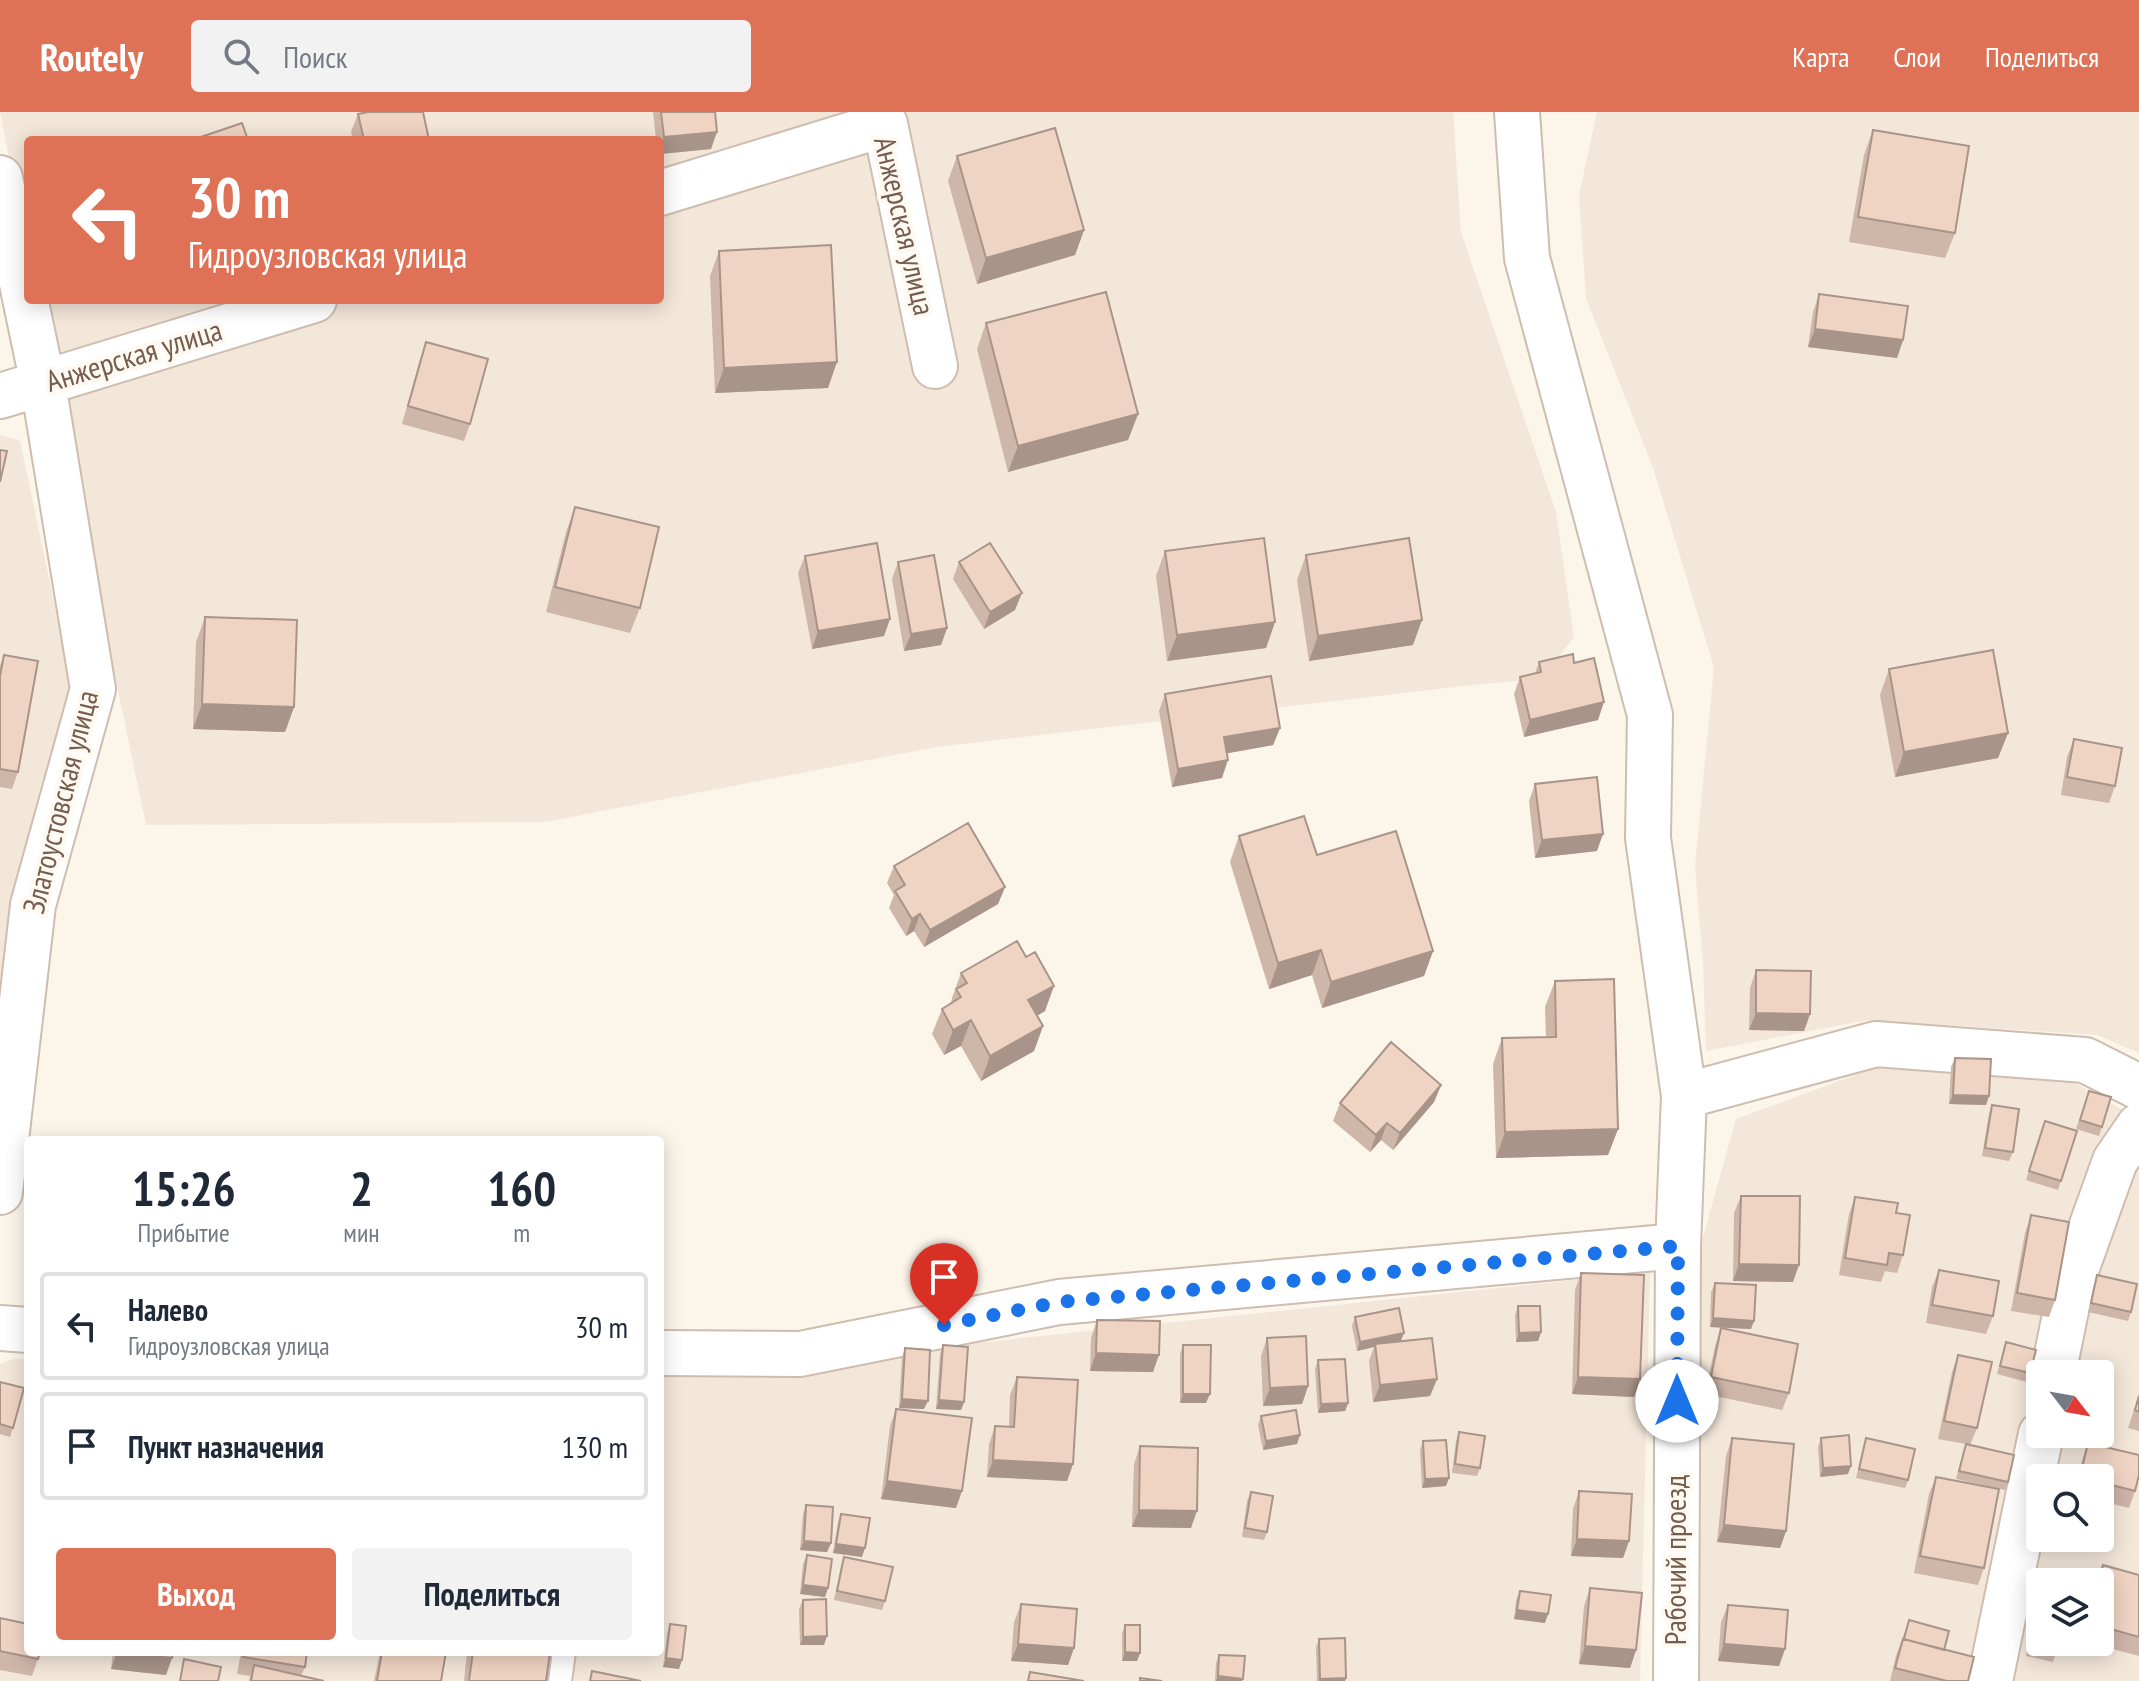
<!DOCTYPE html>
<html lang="ru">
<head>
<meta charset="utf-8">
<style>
  :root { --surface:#fff; --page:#f2f2f3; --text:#1f2937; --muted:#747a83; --line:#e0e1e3; --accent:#df7256 }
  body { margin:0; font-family:"PT Sans Narrow",sans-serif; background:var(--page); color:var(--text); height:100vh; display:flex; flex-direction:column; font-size:30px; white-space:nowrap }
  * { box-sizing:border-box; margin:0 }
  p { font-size:26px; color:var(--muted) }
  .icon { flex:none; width:44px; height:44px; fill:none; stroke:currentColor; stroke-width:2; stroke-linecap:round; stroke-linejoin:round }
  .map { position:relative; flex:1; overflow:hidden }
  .details { position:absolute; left:24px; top:1024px; width:640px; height:520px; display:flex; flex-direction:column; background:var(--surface); border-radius:8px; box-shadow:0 4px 20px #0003 }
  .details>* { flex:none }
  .guide { position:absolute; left:24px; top:24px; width:640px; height:168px; border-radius:8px; box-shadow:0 4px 20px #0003; background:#df7256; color:#fff; overflow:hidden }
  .needle { width:52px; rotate:121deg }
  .controls { position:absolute; left:2026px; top:1248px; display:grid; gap:16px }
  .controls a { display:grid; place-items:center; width:88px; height:88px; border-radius:8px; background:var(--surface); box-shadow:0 4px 20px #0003; font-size:40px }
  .pin { position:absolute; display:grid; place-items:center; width:68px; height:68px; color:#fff; margin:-82px -34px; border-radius:50% 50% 50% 0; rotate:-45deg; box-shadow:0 0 8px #0007 }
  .pin .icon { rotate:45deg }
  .me { position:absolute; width:88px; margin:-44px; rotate:0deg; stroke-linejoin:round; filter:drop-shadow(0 0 6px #0008) }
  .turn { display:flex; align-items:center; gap:28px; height:168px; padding:0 32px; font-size:36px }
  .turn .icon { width:104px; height:104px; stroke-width:2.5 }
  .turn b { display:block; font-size:56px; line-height:68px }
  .eta { display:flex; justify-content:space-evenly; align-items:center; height:136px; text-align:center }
  .eta b { font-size:48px; font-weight:700; line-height:56px }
  .button { display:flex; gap:16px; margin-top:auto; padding:16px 32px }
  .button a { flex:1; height:92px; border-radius:8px; background:var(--accent); color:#fff; font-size:32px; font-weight:700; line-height:92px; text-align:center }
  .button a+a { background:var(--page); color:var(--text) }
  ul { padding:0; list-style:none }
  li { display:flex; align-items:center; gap:24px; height:108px; margin:0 16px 12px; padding:0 16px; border:4px solid var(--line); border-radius:8px }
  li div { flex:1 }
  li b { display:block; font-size:30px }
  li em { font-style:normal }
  header { display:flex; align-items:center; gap:48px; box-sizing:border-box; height:112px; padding:0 40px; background:var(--accent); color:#fff }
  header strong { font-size:38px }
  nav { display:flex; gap:44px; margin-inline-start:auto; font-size:28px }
  .search { width:560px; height:72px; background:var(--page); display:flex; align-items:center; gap:20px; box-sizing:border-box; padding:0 28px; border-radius:8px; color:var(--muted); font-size:30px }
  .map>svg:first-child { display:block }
  .residential { fill:#f3e7d9; fill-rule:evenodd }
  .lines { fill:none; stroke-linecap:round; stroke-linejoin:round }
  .lane-casing { stroke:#cebdb0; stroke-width:26 }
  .street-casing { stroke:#cebdb0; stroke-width:48 }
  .lane { stroke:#fff; stroke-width:22 }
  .street { stroke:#fff; stroke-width:44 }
  .wall { fill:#ceb6a8 }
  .shaded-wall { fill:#a89488 }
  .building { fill:#f0d4c3; stroke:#a89488; stroke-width:2 }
  .route { stroke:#1a73e8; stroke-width:14; stroke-dasharray:0 25.2 }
  .labels { text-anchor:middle; stroke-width:8; stroke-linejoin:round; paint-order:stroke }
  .street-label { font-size:30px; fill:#765c4e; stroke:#fef9f1 }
</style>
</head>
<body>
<header>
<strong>Routely</strong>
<div class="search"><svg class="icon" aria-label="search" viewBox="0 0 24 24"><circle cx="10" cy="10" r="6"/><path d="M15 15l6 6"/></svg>Поиск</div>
<nav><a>Карта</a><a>Слои</a><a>Поделиться</a></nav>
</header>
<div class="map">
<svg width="2139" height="1569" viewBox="0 0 2139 1569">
  <rect width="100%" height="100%" fill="#fcf5ea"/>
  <path class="residential" d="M0 0H1453L1461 120 1556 400 1574 525 1541 567 1481 572 936 635 545 710 146 713 37 188H660V28H28V143Z
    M1597 0H2139V941L2097 923 1868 908 1706 939 1703 852 1695 754 1714 555 1653 356 1586 186 1579 83Z
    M0 323 20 328 72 577 0 990Z
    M1997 949 2075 971 2125 999 2040 1262V1281L1980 1569H1687L1701 1132 1736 1007 1885 952Z
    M2139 1054V1569H2005L2040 1426H2100V1366H2047L2056 1322H2100V1262H2068L2087 1169ZM2040 1470H2100V1530H2040Z
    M1650 1160 1640 1569H0V1252L14 1247H28V1540H660V1264Z"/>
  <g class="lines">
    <defs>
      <path id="lane" d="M560 1569 564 1540"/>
      <path id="street" d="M1517 0 1527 146 1650 603 1648 726 1684 984
        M0 66 43 272 93 577 33 793 0 1080
        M660 81 885 12 935 254
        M0 284 314 188
        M0 1216 28 1218
        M660 1241 800 1242 1059 1190 1678 1134
        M2053 1262 2072 1169 2115 1049 2139 1014
        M1676 1569 1678 1134 1684 984 1876 932 2085 948 2139 975
        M1990 1569 2041 1322"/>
    </defs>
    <use href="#lane" class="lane-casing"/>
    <use href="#street" class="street-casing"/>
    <use href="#lane" class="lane"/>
    <use href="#street" class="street"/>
  </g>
  <path class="wall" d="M653 0H715L711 37 660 42V28H656Z
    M358 2 429 28H353L351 20Z
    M1873 18 1955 121 1945 146 1849 130 1864 43Z
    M957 44 1084 118 1075 143 977 172 948 69Z
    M719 139 828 276 715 281 710 164Z
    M1819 182 1903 228 1897 246 1808 235 1813 200Z
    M986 211 1138 302 1128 328 1008 360 977 237Z
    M426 230 470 312 464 329 402 312 420 247Z
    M575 395 640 496 630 521 546 500 566 420Z
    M1165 439 1275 510 1266 536 1167 549 1156 464Z
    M1306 443 1413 533 1309 549 1297 468Z
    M805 444 884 524 812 537 798 461Z
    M898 450 947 516 941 533 904 539 892 467Z
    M959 450 1015 498 984 517 953 467Z
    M205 505 294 595 285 620 193 617 196 530Z
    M4 543 18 660 12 677 0 675V554Z
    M1539 550 1574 551 1598 608 1524 625 1514 582 1520 565 1535 561Z
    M1889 557 2008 621 1998 646 1895 665 1880 583Z
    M1165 582 1280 616 1273 633 1227 641 1222 666 1172 675 1159 599Z
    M2074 627 2115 674 2109 691 2061 683 2067 645Z
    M1535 672 1597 739 1535 746 1529 689Z
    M1239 724 1317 743 1433 839 1424 864 1322 896 1312 863 1269 877 1230 750Z
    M894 754 1005 775 998 792 924 835 914 819 906 824 889 796 894 783 887 771Z
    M1026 845 1045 899 1037 904 1043 914 1034 939 981 969 961 934 944 943 932 922 942 897 951 891 952 886 961 861Z
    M1756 858 1810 902 1804 919 1749 918 1750 876Z
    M1555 869 1618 1017 1608 1043 1496 1046 1493 952 1502 926 1546 925 1545 895Z
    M1955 946 1989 984 1986 993 1949 992 1951 955Z
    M1441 973 1434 990 1393 1038 1381 1028 1370 1040 1333 1009 1340 991Z
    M2089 979 2102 1015 2099 1024 2076 1017Z
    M1992 993 2013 1040 2009 1049 1982 1044 1989 1002Z
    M2045 1009 2077 1019 2058 1078 2026 1068Z
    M1741 1084 1793 1170 1733 1169 1734 1101Z
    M1855 1085 1896 1101 1903 1143 1897 1161 1885 1159 1881 1170 1839 1163 1849 1102Z
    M2031 1103 2055 1188 2049 1205 2011 1199 2025 1121Z
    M1939 1158 1993 1204 1986 1222 1926 1211 1932 1175Z
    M1581 1161 1640 1267 1634 1285 1572 1282 1575 1178Z
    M2097 1163 2131 1200 2128 1209 2088 1200Z
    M1715 1171 1751 1217 1710 1215 1711 1180Z
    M1518 1194 1541 1220 1538 1229 1516 1230 1515 1203Z
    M1355 1205 1404 1221 1401 1229 1437 1267 1430 1284 1373 1290 1369 1249 1374 1235 1357 1239 1352 1214Z
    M1097 1208 1153 1260 1090 1259 1091 1226Z
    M1721 1216 1789 1281 1782 1298 1705 1282 1715 1234Z
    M1267 1226 1308 1274 1302 1292 1263 1294 1261 1244Z
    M2006 1230 2030 1261 2027 1270 1997 1262Z
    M943 1233 964 1290 961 1298 936 1297 940 1242Z
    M1183 1233 1206 1291H1180V1242Z
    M905 1236 924 1297 899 1296 902 1245Z
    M1958 1243 1977 1316 1970 1333 2008 1370 2005 1378 1956 1367 1966 1332 1938 1327 1952 1260Z
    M1318 1248 1348 1291 1345 1299 1318 1301 1315 1257Z
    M1017 1265 1073 1352 1067 1369 987 1365 989 1332 995 1314 1009 1315 1010 1283Z
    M0 1270 13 1316 10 1325 0 1322Z
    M2139 1282V1319L2128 1316Z
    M896 1297 956 1396 881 1387 890 1314Z
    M1261 1304 1297 1332 1263 1338 1258 1313Z
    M1459 1320 1480 1356 1477 1364 1452 1361 1456 1329Z
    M1732 1326 1786 1419 1780 1436 1717 1430 1726 1344Z
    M1821 1326 1848 1362 1820 1365 1818 1335Z
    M1866 1326 1908 1368 1905 1376 1856 1366Z
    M1423 1329 1446 1374 1422 1376 1420 1338Z
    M2088 1331 2135 1379 2129 1396 2100 1389V1366H2078L2082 1348Z
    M1140 1334 1191 1416 1132 1415 1134 1352Z
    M1936 1365 1984 1456 1978 1473 1914 1461 1929 1382Z
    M1579 1379 1629 1429 1623 1446 1571 1444 1573 1397Z
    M1251 1380 1267 1420 1264 1428 1242 1425 1247 1389Z
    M806 1393 831 1431 827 1440 800 1438 803 1402Z
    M841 1402 862 1445 833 1441 838 1410Z
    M807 1443 825 1485 800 1482 803 1452Z
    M844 1445 885 1489 882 1498 834 1488 841 1454Z
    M2103 1453 2139 1463V1544L2087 1530H2100V1470H2097Z
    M1590 1476 1636 1538 1630 1556 1579 1552 1584 1494Z
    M1520 1479 1545 1511 1514 1507 1516 1488Z
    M803 1488 824 1533H800L799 1497Z
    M1021 1492 1074 1536 1068 1553 1011 1549 1014 1510Z
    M1728 1493 1785 1537 1779 1554 1718 1549 1721 1510Z
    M0 1506 38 1547 32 1564 0 1558Z
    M2035 1506 2056 1541 2053 1550 2026 1544 2032 1515Z
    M1909 1508 1944 1538 1968 1569H1890L1896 1544Z
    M670 1512 679 1557 663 1555 667 1521Z
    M1125 1513 1140 1541 1137 1549H1122V1521Z
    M1319 1527 1345 1569H1317L1316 1535Z
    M78 1540H94L93 1543Z
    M113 1540H173L166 1563 111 1557Z
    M241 1540H307L305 1555 301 1564 324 1569H249L250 1564 237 1562Z
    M380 1540H446L441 1569H374Z
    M467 1540H550L546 1569H464Z
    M1219 1543 1242 1569H1215L1216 1551Z"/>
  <path class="shaded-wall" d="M717 20 711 37 660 42V36L664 25Z
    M1084 118 1075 143 977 172 986 146Z
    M1815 217 1903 228 1897 246 1808 235Z
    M837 250 828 276 715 281 724 256Z
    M1138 302 1128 328 1008 360 1018 334Z
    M1022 481 1015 498 984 517 990 500Z
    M890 507 884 524 812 537 818 519Z
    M1422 508 1413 533 1309 549 1318 524Z
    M1275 510 1266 536 1167 549 1177 523Z
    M947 516 941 533 904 539 911 522Z
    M1604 590 1598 608 1524 625 1530 608Z
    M202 592 294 595 285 620 193 617Z
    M1280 616 1273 633 1218 643 1224 625Z
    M2008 621 1998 646 1895 665 1904 640Z
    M1228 648 1222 666 1172 675 1178 657Z
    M1603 722 1597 739 1535 746 1542 728Z
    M1005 775 998 792 924 835 930 818Z
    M920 802 914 819 906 824 912 807Z
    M1321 838 1312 863 1269 877 1278 851Z
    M1433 839 1424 864 1322 896 1331 870Z
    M1054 874 1045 899 1019 914 1028 888Z
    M1756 901 1810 902 1804 919 1749 918Z
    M971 908 961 934 944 943 953 918Z
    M1043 914 1034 939 981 969 990 944Z
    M1441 973 1434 990 1393 1038 1400 1021Z
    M1953 983 1989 984 1986 993 1949 992Z
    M1387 1011 1381 1028 1370 1040 1376 1023Z
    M1618 1017 1608 1043 1496 1046 1505 1020Z
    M1739 1152 1799 1153 1793 1170 1733 1169Z
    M1713 1206 1754 1209 1751 1217 1710 1215Z
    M1541 1220 1538 1229 1516 1230 1519 1221Z
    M1404 1221 1400 1230 1375 1232 1374 1235 1357 1239 1360 1230Z
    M1096 1241 1159 1243 1153 1260 1090 1259Z
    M1578 1265 1640 1267 1634 1285 1572 1282Z
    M1437 1267 1430 1284 1373 1290 1380 1273Z
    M1308 1274 1302 1292 1263 1294 1270 1276Z
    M1183 1282H1210L1206 1291H1180Z
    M902 1287 928 1289 924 1297 899 1296Z
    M939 1288 964 1290 961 1298 936 1297Z
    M1348 1291 1345 1299 1318 1301 1321 1292Z
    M1300 1323 1297 1332 1263 1338 1266 1329Z
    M993 1348 1073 1352 1067 1369 987 1365Z
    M1851 1354 1848 1362 1820 1365 1823 1356Z
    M1449 1366 1446 1374 1422 1376 1425 1367Z
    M887 1369 962 1379 956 1396 881 1387Z
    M1139 1398 1197 1399 1191 1416 1132 1415Z
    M1724 1413 1786 1419 1780 1436 1717 1430Z
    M1577 1427 1629 1429 1623 1446 1571 1444Z
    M804 1429 831 1431 827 1440 800 1438Z
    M836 1432 865 1436 862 1445 833 1441Z
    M803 1473 828 1476 825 1485 800 1482Z
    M1517 1498 1548 1502 1545 1511 1514 1507Z
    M827 1524 824 1533H800L803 1525Z
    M1018 1532 1074 1536 1068 1553 1011 1549Z
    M1724 1532 1785 1537 1779 1554 1718 1549Z
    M1585 1534 1636 1538 1630 1556 1579 1552Z
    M117 1540H124L172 1546 166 1563 111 1557Z
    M1125 1540 1140 1541 1137 1549H1122Z
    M666 1546 682 1548 679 1557 663 1555Z
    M1218 1564 1243 1567 1242 1569H1216Z
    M1346 1566 1345 1569H1319L1320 1567Z"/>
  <path class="building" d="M368 0H423L429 28H364L358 2Z
    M661 0H715L717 20 664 25Z
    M242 11 248 28H192Z
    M1055 16 1084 118 986 146 957 44Z
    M1873 18 1969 34 1955 121 1858 105Z
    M831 133 837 250 724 256 719 139Z
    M1106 180 1138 302 1018 334 986 211Z
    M1819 182 1908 194 1903 228 1815 217Z
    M426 230 488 247 470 312 408 294Z
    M0 338 7 339 0 370Z
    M575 395 659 415 640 496 555 475Z
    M1264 426 1275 510 1177 523 1165 439Z
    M1409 426 1422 508 1318 524 1306 443Z
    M877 431 890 507 818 519 805 444Z
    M990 431 1022 481 990 500 959 450Z
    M934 443 947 516 911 522 898 450Z
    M205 505 297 508 294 595 202 592Z
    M1993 538 2008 621 1904 640 1889 557Z
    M1573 542 1574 551 1594 546 1604 590 1530 608 1520 565 1541 560 1539 550Z
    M4 543 38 549 18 660 0 657V564Z
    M1271 564 1280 616 1224 625 1228 648 1178 657 1165 582Z
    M2074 627 2122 636 2115 674 2067 665Z
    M1597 665 1603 722 1542 728 1535 672Z
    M1304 704 1317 743 1396 719 1433 839 1331 870 1321 838 1278 851 1239 724Z
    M968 711 1005 775 930 818 920 802 912 807 895 779 905 773 894 754Z
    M1017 829 1026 845 1035 840 1054 874 1028 888 1043 914 990 944 971 908 953 918 942 897 961 885 956 877 967 871 961 861Z
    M1756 858 1811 859 1810 902 1756 901Z
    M1614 867 1618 1017 1505 1020 1502 926 1556 925 1555 869Z
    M1391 930 1441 973 1400 1021 1387 1011 1376 1023 1340 991Z
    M1955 946 1991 947 1989 984 1953 983Z
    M2089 979 2111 985 2102 1015 2080 1008Z
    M1992 993 2019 997 2013 1040 1985 1036Z
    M2045 1009 2077 1019 2061 1069 2029 1059Z
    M1741 1084H1800L1799 1153 1739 1152Z
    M1855 1085 1898 1091 1896 1101 1910 1103 1903 1143 1889 1141 1887 1153 1845 1146Z
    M2031 1103 2069 1110 2055 1188 2017 1181Z
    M1939 1158 1999 1169 1993 1204 1932 1193Z
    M1581 1161 1644 1163 1640 1267 1578 1265Z
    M2097 1163 2137 1172 2131 1200 2091 1191Z
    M1715 1171 1756 1173 1754 1209 1713 1206Z
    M1518 1194H1540L1541 1220 1519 1221Z
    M1399 1196 1404 1221 1360 1230 1355 1205Z
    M1097 1208 1160 1209 1159 1243 1096 1241Z
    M1721 1216 1798 1232 1789 1281 1711 1265Z
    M1306 1224 1308 1274 1270 1276 1267 1226Z
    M1432 1226 1437 1267 1380 1273 1375 1232Z
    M2006 1230 2036 1238 2030 1261 2000 1254Z
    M943 1233 968 1235 964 1290 939 1288Z
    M1183 1233H1211L1210 1282H1183Z
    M905 1236 930 1238 928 1289 902 1287Z
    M1958 1243 1992 1250 1977 1316 1944 1309Z
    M1345 1247 1348 1291 1321 1292 1318 1248Z
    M1017 1265 1078 1268 1073 1352 993 1348 995 1314 1014 1315Z
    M0 1270 24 1276 13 1316 0 1312Z
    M2139 1284V1300L2135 1298Z
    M896 1297 972 1306 962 1379 887 1369Z
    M1296 1298 1300 1323 1266 1329 1261 1304Z
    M1459 1320 1485 1324 1480 1356 1455 1352Z
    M1849 1323 1851 1354 1823 1356 1821 1326Z
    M1732 1326 1794 1332 1786 1419 1724 1413Z
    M1866 1326 1915 1337 1908 1368 1859 1357Z
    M1446 1328 1449 1366 1425 1367 1423 1329Z
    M2088 1331 2139 1343V1363L2135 1379 2100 1370V1366L2080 1365Z
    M1966 1332 2014 1343 2008 1370 1959 1359Z
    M1140 1334 1198 1336 1197 1399 1139 1398Z
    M1936 1365 1999 1377 1984 1456 1920 1444Z
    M1579 1379 1632 1382 1629 1429 1577 1427Z
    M1251 1380 1273 1384 1267 1420 1245 1416Z
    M806 1393 833 1395 831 1431 804 1429Z
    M841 1402 870 1406 865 1436 836 1432Z
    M807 1443 832 1447 828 1476 803 1473Z
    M844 1445 893 1455 885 1489 837 1479Z
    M2103 1453 2139 1463V1525L2100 1514V1470H2098Z
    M1590 1476 1642 1481 1636 1538 1585 1534Z
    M1520 1479 1551 1483 1548 1502 1517 1498Z
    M826 1487 827 1524 803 1525V1488Z
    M1021 1492 1077 1497 1074 1536 1018 1532Z
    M1728 1493 1788 1498 1785 1537 1724 1532Z
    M0 1506 28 1512V1540H40L38 1547 0 1539Z
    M2035 1506 2040 1507V1530H2059L2056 1541 2029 1536Z
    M1909 1508 1949 1519 1944 1538 1904 1527Z
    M670 1512 686 1514 682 1548 666 1546Z
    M1125 1513H1140V1541L1125 1540Z
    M1345 1526 1346 1566 1320 1567 1319 1527Z
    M1903 1527 1974 1545 1968 1569H1947L1895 1556Z
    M124 1540H173L172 1546Z
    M244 1540H307L305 1555 243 1545Z
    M382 1540H446L441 1569H377Z
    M473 1540H550L546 1569H469Z
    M1219 1543 1245 1544 1243 1567 1218 1564Z
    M184 1547 221 1555 218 1569H180Z
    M254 1553 324 1569H251Z
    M592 1559 641 1569H590Z
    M1030 1560 1084 1569H1028Z
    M1140 1566 1162 1569H1140Z"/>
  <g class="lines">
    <path class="route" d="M944 1213 1059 1190 1678 1134 1677 1289"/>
  </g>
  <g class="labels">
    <g class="street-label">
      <text transform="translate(904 114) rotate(77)" y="10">Анжерская улица</text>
      <text transform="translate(134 244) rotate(-17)" y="10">Анжерская улица</text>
      <text transform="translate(61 690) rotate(-76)" y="10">Златоустовская улица</text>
      <text transform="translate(1676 1448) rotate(-90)" y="10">Рабочий проезд</text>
    </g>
  </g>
</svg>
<div class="controls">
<a><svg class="needle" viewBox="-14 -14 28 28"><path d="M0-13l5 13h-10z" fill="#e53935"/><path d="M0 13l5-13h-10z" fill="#747a83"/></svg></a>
<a><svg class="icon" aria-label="search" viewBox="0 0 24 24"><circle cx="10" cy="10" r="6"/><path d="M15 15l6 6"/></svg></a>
<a><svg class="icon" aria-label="layers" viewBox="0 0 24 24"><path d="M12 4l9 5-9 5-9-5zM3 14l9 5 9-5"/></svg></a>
</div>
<div class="pin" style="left:944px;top:1213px;background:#d93025"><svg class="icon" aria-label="arrive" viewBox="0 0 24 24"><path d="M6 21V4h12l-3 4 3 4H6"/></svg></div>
<svg class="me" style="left:1677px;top:1289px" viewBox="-20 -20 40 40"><circle r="19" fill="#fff"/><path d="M0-13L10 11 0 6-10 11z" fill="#1a73e8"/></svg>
<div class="guide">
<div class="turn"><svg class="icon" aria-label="left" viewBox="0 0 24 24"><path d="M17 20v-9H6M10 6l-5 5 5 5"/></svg><div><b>30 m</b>Гидроузловская улица</div></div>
</div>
<section class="details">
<div class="eta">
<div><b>15:26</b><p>Прибытие</p></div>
<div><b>2</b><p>мин</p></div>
<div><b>160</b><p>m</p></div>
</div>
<ul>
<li><svg class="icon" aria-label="left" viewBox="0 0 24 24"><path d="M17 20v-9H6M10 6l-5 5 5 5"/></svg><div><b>Налево</b><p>Гидроузловская улица</p></div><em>30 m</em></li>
<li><svg class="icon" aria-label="arrive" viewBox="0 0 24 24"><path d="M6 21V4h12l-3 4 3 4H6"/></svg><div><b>Пункт назначения</b></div><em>130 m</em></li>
</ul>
<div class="button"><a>Выход</a><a>Поделиться</a></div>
</section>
</div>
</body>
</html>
